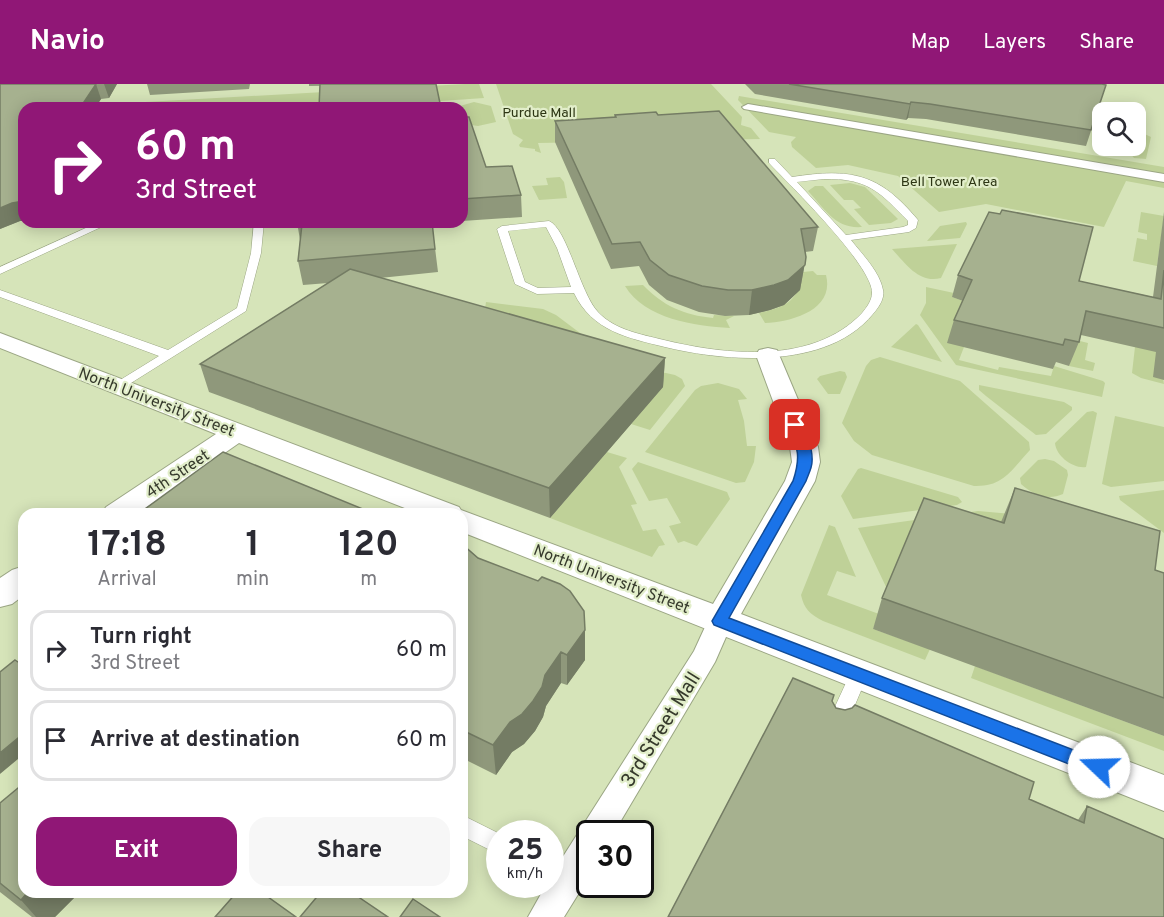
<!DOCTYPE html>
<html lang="en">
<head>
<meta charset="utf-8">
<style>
  :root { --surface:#fff; --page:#f7f7f7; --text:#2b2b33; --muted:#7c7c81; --line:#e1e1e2; --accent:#901776 }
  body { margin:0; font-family:Overpass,sans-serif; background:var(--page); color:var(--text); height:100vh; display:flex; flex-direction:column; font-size:22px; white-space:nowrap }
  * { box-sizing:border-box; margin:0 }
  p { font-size:20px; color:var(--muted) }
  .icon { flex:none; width:33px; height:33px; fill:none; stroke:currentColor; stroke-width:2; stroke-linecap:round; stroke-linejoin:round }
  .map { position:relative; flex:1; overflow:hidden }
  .drawer { position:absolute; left:18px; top:424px; width:450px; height:390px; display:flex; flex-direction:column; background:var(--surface); border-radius:18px; box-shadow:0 3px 15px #0003 }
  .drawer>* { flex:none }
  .banner { position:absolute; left:18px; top:18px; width:450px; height:126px; border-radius:18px; box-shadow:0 3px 15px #0003; background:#901776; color:#fff; overflow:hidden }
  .fabs { position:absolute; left:1092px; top:18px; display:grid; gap:12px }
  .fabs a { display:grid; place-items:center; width:54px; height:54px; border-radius:12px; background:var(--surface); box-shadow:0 3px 15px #0003; font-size:30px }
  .speed { position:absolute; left:486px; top:736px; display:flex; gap:12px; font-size:30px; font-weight:700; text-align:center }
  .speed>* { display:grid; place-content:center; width:78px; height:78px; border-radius:50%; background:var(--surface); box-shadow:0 3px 15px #0003; line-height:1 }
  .speed small { font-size:15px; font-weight:400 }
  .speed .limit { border:3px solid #111; border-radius:9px; background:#fff; color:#111 }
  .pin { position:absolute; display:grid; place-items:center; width:51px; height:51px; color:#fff; margin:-26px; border-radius:12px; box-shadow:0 3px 9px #0006 }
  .me { position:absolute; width:66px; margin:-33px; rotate:291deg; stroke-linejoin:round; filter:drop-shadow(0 0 4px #0008) }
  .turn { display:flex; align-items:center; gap:21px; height:126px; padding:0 18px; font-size:27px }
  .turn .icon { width:78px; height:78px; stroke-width:2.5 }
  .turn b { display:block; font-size:42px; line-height:51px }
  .eta { display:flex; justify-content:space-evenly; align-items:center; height:102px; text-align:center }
  .eta b { font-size:36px; font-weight:700; line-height:42px }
  .button { display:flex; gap:12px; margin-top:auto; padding:12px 18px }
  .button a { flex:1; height:69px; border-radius:18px; background:var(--accent); color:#fff; font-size:24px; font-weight:700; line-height:69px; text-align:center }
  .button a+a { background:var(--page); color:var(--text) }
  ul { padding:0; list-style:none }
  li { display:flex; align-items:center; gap:18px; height:81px; margin:0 12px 9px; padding:0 6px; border:3px solid var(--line); border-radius:18px }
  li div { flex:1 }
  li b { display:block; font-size:22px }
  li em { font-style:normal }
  header { display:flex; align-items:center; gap:36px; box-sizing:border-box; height:84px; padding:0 30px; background:var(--accent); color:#fff }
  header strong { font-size:28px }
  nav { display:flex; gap:33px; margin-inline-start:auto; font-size:21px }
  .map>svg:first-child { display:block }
  .built { fill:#d6e4b9; fill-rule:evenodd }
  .green { fill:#bfd198 }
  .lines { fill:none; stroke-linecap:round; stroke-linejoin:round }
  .service-casing { stroke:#9ba684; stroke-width:1 }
  .pedestrian-casing { stroke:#9ba684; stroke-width:2 }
  .minor-casing { stroke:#9ba684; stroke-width:2 }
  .service { fill:#fff; fill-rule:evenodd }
  .pedestrian { fill:#fff; fill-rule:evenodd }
  .minor { fill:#fff; fill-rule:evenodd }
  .wall { fill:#8f987b }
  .shaded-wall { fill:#747c64 }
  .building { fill:#a6b18f; stroke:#747c64; stroke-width:1.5 }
  .route { fill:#1a73e8; stroke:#114b97; stroke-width:1.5 }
  .labels { text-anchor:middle; stroke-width:4.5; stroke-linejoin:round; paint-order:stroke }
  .far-park-label { font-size:14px; fill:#2d3614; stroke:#e2eeca }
  .street-label { font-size:16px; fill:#363a2c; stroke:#e2eeca }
  .near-street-label { font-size:20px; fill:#363a2c; stroke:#e2eeca }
</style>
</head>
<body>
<header>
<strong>Navio</strong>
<nav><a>Map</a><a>Layers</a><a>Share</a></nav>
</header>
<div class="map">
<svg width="1164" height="833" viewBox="0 0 1164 833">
  <rect width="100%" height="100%" fill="#e2eeca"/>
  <path class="built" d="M0 0H1164V833H0ZM24 24H462V138H24ZM1102 28H1136V62H1102ZM24 430H462V808H24ZM500 750H550V801H500ZM590 750H640V801H590Z"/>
  <path class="green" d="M465 0H479L484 14 340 24H39Z
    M496 0H711L742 33 741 41 751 44 760 55 538 59 541 69 535 67V65L520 63 519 61 523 56 513 50Z
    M739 12 1164 83V104L1126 97 1104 143 986 120 939 128 898 92 848 81 816 84 792 63 791 58 796 53 769 48 738 16Z
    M474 18 491 22 496 38 478 42 465 40 462 24 460 22Z
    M1136 46 1151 53 1146 75 1134 74 1129 68 1131 62H1136Z
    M560 93 564 98 567 114 539 116 532 102 548 101 546 94Z
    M850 99 865 103 898 135 891 139 869 141 854 125 861 124 853 116H844L830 101Z
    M815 102H823L862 143C835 145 825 125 808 107Z
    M1141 128 1164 132 1157 182 1133 177 1137 154 1147 156V150L1138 148Z
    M966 138 967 140 960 154 927 157 940 142Z
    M957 160 941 194C919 200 905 179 892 165Z
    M813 187 817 191H826C835 226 792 238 765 239L759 229C786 223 799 217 803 188Z
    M643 201C663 222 684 231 713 234L714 231 734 232 726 236 730 244C695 242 645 235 625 202Z
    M926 203 954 209 952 213 966 218 964 263 959 276 998 286 999 283 1051 292 1054 282 1103 297 1105 299 1102 313 956 281 920 231 926 219Z
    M486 218 543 225 556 231 584 252 485 225Z
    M916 240 918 241 942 278 891 263Z
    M478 248 675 291 682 295 685 302 650 346 631 340 663 302Z
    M1076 256 1088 259 1085 276 1095 279 1093 287 1069 282Z
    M1135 263H1157L1164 300 1141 294 1132 289Z
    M880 273 960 297 1029 358 1030 366C1011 386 1004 403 974 402L872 371 854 357 842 339 866 282 871 276Z
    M840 287 845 288 847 293 840 310H828L817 295 820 292Z
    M718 299 739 305 747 315 738 316 744 337 747 362H756L754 378 745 398 736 399 645 368 695 306 701 302Z
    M979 301 1064 318 1072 323V326L1046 350 1036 351 986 312 979 306Z
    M1093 327 1097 329 1086 383C1073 385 1056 372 1055 359L1087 328Z
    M1115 332 1164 343V397L1111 403 1102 400Z
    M607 368 627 374 619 383 637 420 631 421 643 447 656 445 665 461 659 462 652 473 550 434Z
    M1045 375 1054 377 1067 386 1068 391 1063 410C1048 417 1033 411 1021 400L1020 394 1038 376Z
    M638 378 727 408 730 415 697 462 684 457 678 459 669 442 681 439 667 414 649 417 632 385Z
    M861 384 958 413 962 418 957 421 853 435 841 412 858 385Z
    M1164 406V449L1120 416 1119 412Z
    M978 427 1012 430 992 467 888 507 858 444Z
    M829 441 835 443 856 493 837 487 827 511 879 530 873 545 930 565 925 576 823 537C810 530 804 525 801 511Z
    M975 582 1164 652V667L971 594Z"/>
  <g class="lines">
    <defs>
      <path id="service" d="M769 75H775L792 93C851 84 879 89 918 136L916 144 909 148 851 156C862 170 880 188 883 206 885 215 878 224 873 230 827 286 727 278 665 263 628 254 592 247 574 209L537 210 515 200 497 145 502 142 549 137C567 144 580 209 598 228 615 246 640 250 664 256 726 271 813 281 862 229 867 223 872 216 872 209 873 182 790 101 769 79ZM824 95C867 94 879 107 908 137V141L903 143 846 151 797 98ZM546 143 557 164 571 203 538 204 525 198 508 147Z
        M99 138H112L0 190V183Z
        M254 138H264L261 169 246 227 123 304H113L112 301 159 272 0 213V206L168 266 237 224 251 169Z
        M859 583 865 585 868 590 847 640 844 646 837 648 830 646 827 640 850 590 853 585Z
        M462 731 500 750V771L462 752Z"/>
      <path id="pedestrian" d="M748 20 1164 90V98L744 25 742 23Z
        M720 527 729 530 733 537 715 578 613 750H590V791L564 833H528L546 801H550V793L694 567 711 530Z"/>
      <path id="minor" d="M0 249 459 423 461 426 713 520 785 397 792 378 790 363 756 271 759 266 768 264 777 266 818 363 820 378 815 397 741 530 1164 691V727L462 448V430H420L239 359 137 430H102L106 423 216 350 0 264Z
        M24 482V511L12 520 0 523V494L12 486Z"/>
    </defs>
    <use href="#service" class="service-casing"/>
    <use href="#pedestrian" class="pedestrian-casing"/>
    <use href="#minor" class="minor-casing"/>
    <use href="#service" class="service"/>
    <use href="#pedestrian" class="pedestrian"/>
    <use href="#minor" class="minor"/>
  </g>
  <path class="wall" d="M0 0H117L109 14 101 15 20 137 0 145Z
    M147 0H250L249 5 150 11Z
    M309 0H436L309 2Z
    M745 0H1102L1106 1 1086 62 926 35 908 34 906 36 755 10Z
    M615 31H658L818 143 813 167 805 168 806 173 800 206 784 221 770 226 749 231 725 232 699 228 667 216 649 201 639 182 611 185 555 58V37L614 33Z
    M462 33 486 83 521 111 522 133 462 137Z
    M1164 128V296L1153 293 1156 268 1081 251 1079 258 1069 282 1056 278 1053 285 947 259 954 236 963 217 952 213 958 191 1079 197 1153 213Z
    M297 138H454L432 140 438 188 380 194 665 274 663 303 550 434 209 308 200 280 328 199 303 201 298 177 300 156Z
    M1015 404 1155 486 1164 489V652L873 545 882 514 1001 438Z
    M462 460 478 474 585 576 567 601 561 599 546 622 543 633 535 647 524 660 512 668 496 691 462 674Z
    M832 617 836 624 845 626 1029 715 1078 736 1087 722 1164 755 668 833Z
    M0 719 24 808H80L55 833H32L0 808Z"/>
  <path class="shaded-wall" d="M96 0 101 15 95 24H80Z
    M104 0H117L109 14Z
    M911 18 908 34 906 36 910 20Z
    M24 117V137H20L0 145V124L12 119Z
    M806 173 800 206 784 221 770 226 749 231 752 206Z
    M665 274 663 303 550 434 549 404Z
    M585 546V576L567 601V571Z
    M561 568V599L546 622 543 633 535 647 524 660 512 668 496 691 493 661Z
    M24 649V670L0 690V669Z
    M28 808H80L55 833H36L21 816Z"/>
  <path class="building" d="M0 0H96L80 24H24V117L12 119 0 124Z
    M320 0H436L441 24H319Z
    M789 0H1102L1106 1 1091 46 930 20 911 18 910 20Z
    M719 27 818 143 801 145 806 173 805 181 788 196 774 201 752 206H728L702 202 669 191 650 176 640 158 612 160 555 37 616 33 615 31 656 28 658 31Z
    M462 33H469L486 83 512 82 521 111 462 115Z
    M1002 126 1093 143 1079 197 1161 215 1164 186V244L1086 227 1079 258 1065 255 1063 261 954 236 972 196 958 191 989 128 1000 130Z
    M297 138H432L435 165 298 177 302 140H297Z
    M350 185 665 274 549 404 200 280Z
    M223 368 375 430H138Z
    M1015 404 1160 447 1155 486 1164 489V614L882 514 924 414 1004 439Z
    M462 460 478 474 538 497 542 493 560 500 570 507 584 527 585 546 567 571 561 568 545 591 542 603 533 617 522 630 510 638 493 661 462 646Z
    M15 576 24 582V649L0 669V588Z
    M793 594 834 611 832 617 836 624 845 626 852 624 855 621 1034 698 1029 715 1084 739 1087 722 1164 755V833H668Z
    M24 699V808H28L21 816 0 799V719Z
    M237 808H261L296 833H215Z
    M321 808H351L388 833H300Z
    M413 815 440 833H400Z"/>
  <path class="route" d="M795 338C806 341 813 367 812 378 812 384 808 391 806 397L729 534 1105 678 1108 683 1105 689 1099 691 1092 689 714 541 712 537 793 397C801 373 798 365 789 341Z"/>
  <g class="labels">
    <g class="far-park-label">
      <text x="539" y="33">Purdue Mall</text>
      <text x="949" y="102">Bell Tower Area</text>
    </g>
    <g class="street-label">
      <text transform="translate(157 317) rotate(21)" y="6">North University Street</text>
      <text transform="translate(177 389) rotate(-34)" y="6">4th Street</text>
      <text transform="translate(612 494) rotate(21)" y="6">North University Street</text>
    </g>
    <g class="near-street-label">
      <text transform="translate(660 645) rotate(-58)" y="7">3rd Street Mall</text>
    </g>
  </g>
</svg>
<div class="fabs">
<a><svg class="icon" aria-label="search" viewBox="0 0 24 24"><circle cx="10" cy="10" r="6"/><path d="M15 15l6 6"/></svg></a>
</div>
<div class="speed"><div>25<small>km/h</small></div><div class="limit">30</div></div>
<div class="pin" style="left:795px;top:341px;background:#d93025"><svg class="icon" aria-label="arrive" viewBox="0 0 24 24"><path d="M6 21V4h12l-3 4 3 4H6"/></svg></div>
<svg class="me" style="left:1099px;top:683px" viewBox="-20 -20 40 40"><circle r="19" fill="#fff"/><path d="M0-13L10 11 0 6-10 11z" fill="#1a73e8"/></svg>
<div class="banner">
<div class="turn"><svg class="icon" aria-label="right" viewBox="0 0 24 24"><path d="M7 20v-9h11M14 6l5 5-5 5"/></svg><div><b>60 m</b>3rd Street</div></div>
</div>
<section class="drawer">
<div class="eta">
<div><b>17:18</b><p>Arrival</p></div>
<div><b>1</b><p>min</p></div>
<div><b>120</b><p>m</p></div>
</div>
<ul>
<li><svg class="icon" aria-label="right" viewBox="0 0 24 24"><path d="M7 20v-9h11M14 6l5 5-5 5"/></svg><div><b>Turn right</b><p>3rd Street</p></div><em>60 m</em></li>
<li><svg class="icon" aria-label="arrive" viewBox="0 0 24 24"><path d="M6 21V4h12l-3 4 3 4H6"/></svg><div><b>Arrive at destination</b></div><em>60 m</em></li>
</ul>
<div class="button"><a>Exit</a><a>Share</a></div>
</section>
</div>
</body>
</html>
